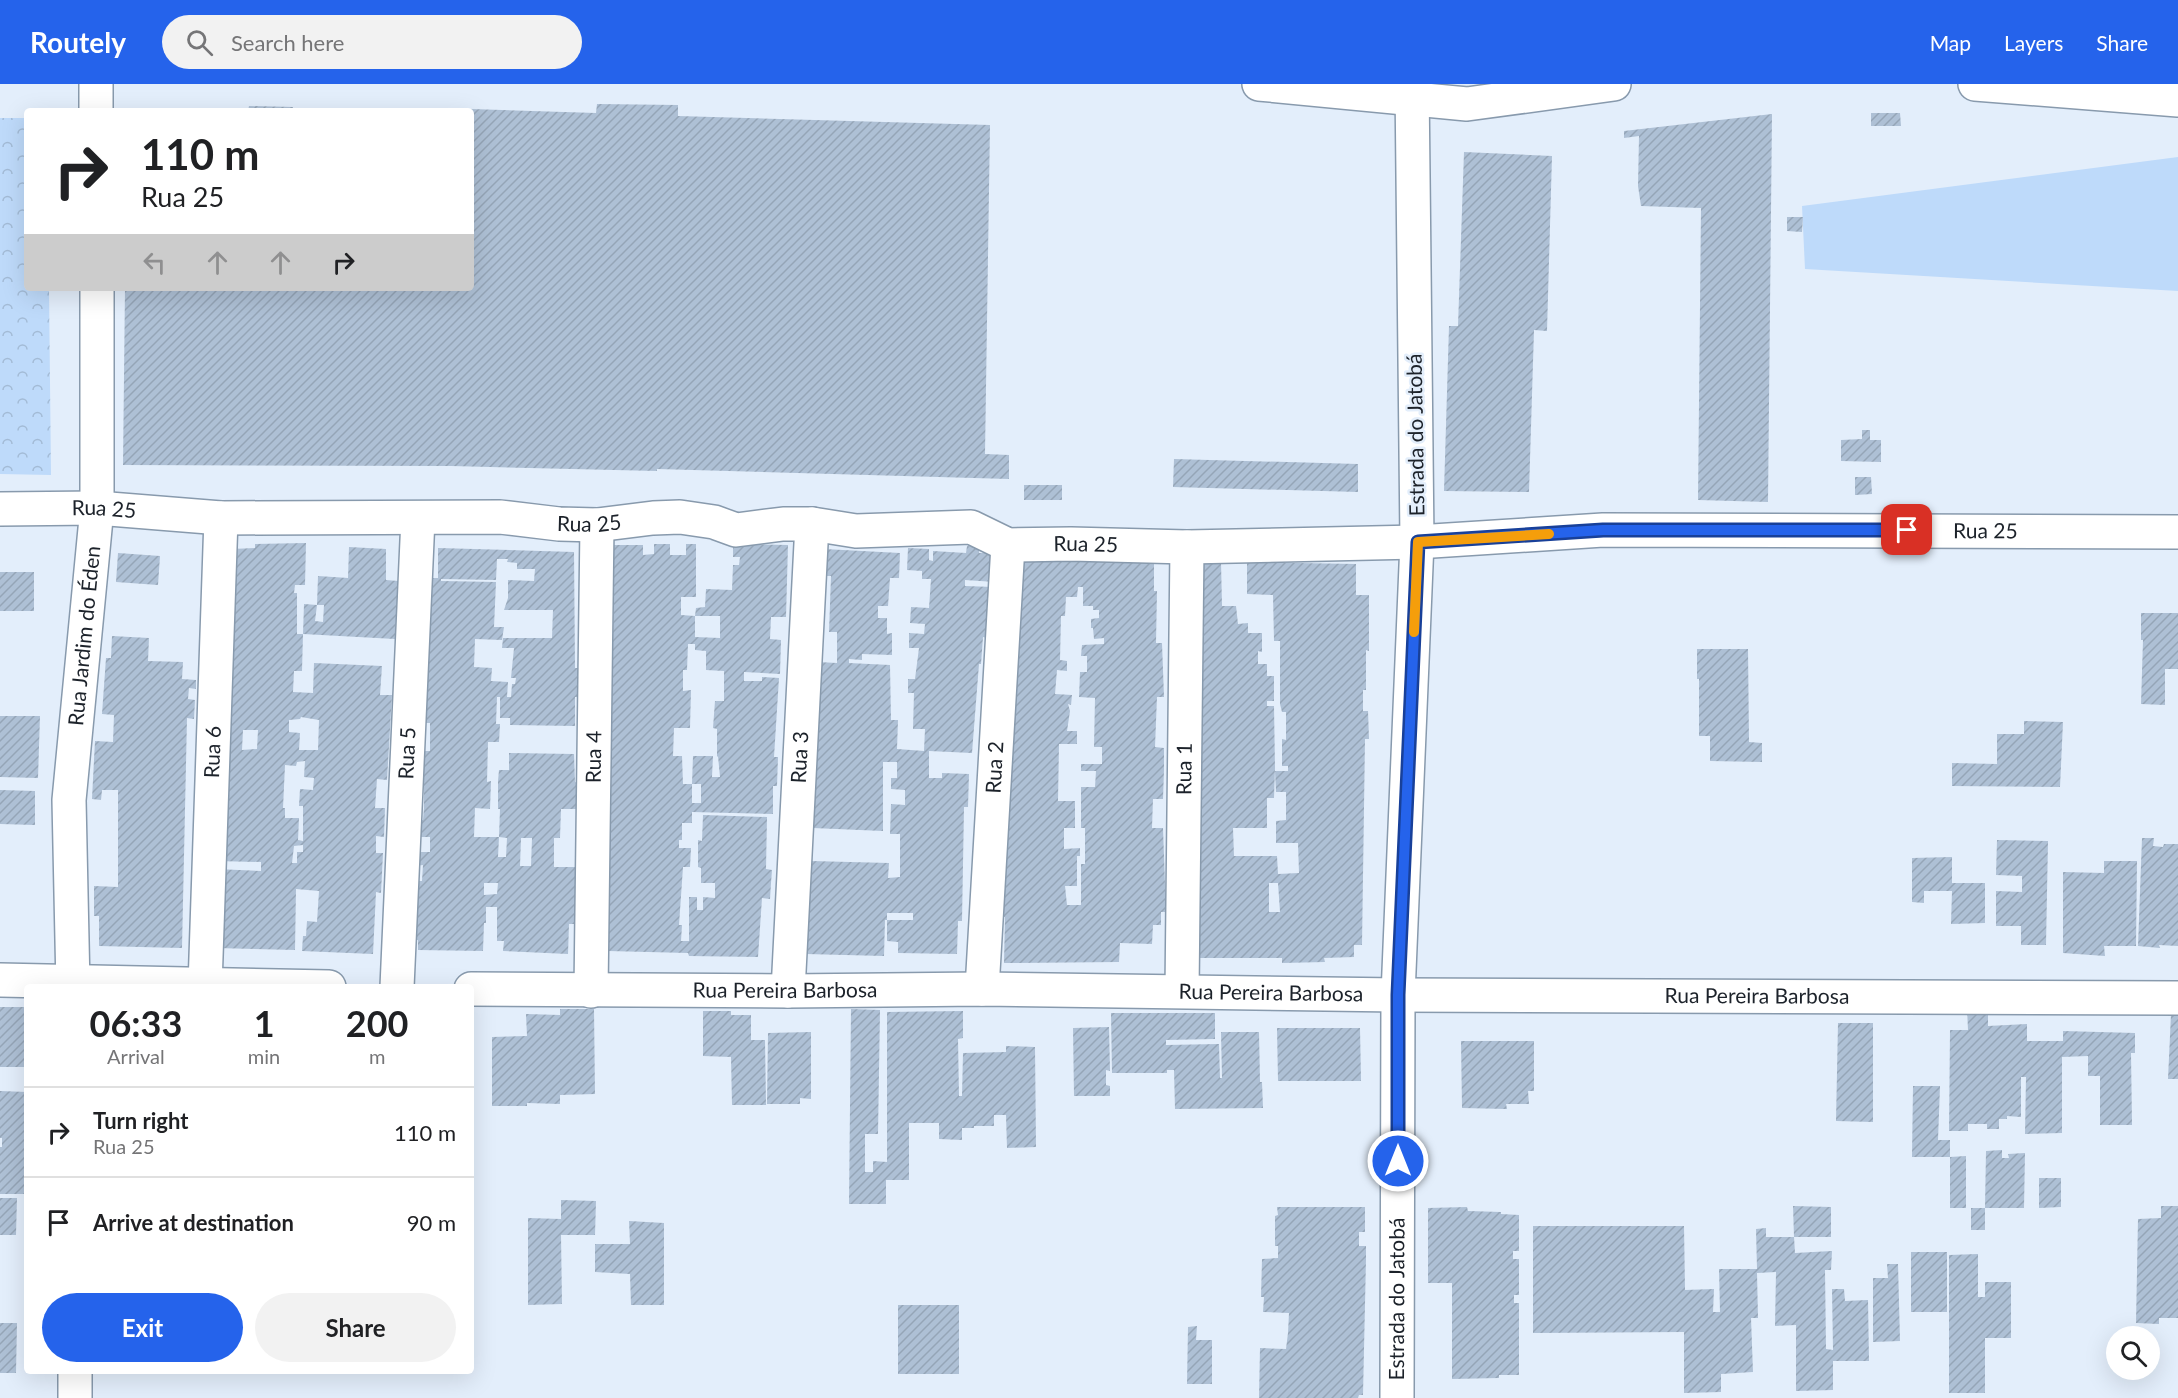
<!DOCTYPE html>
<html lang="en">
<head>
<meta charset="utf-8">
<style>
  :root { --surface:#fff; --page:#f2f2f2; --text:#202124; --muted:#757577; --line:#e0e0e0; --accent:#2563eb }
  body { margin:0; font-family:Lato,sans-serif; background:var(--page); color:var(--text); height:100vh; display:flex; flex-direction:column; font-size:22px; white-space:nowrap }
  * { box-sizing:border-box; margin:0 }
  p { font-size:20px; color:var(--muted) }
  .icon { flex:none; width:33px; height:33px; fill:none; stroke:currentColor; stroke-width:2; stroke-linecap:round; stroke-linejoin:round }
  .map { position:relative; flex:1; overflow:hidden }
  .details { position:absolute; left:24px; top:900px; width:450px; height:390px; display:flex; flex-direction:column; background:var(--surface); border-radius:6px; box-shadow:0 6px 24px #0002 }
  .details>* { flex:none }
  .banner { position:absolute; left:24px; top:24px; width:450px; height:183px; border-radius:6px; box-shadow:0 6px 24px #0002; background:#fff; color:var(--text); overflow:hidden }
  .tools { position:absolute; left:2106px; top:1242px; display:grid; gap:12px }
  .tools a { display:grid; place-items:center; width:54px; height:54px; border-radius:50%; background:var(--surface); box-shadow:0 6px 24px #0002; font-size:30px }
  .pin { position:absolute; display:grid; place-items:center; width:51px; height:51px; color:#fff; margin:-26px; border-radius:12px; box-shadow:0 3px 9px #0006 }
  .me { position:absolute; width:66px; margin:-33px; rotate:0deg; stroke-linejoin:round; filter:drop-shadow(0 0 4px #0008) }
  .turn { display:flex; align-items:center; gap:21px; height:126px; padding:0 18px; font-size:27px }
  .turn .icon { width:78px; height:78px; stroke-width:2.5 }
  .turn b { display:block; font-size:42px; line-height:51px }
  .lanes { display:flex; align-items:center; height:57px; padding:0 18px; background:#0003; justify-content:center; gap:30px; direction:ltr }
  .lanes .off { opacity:.35 }
  .eta { display:flex; justify-content:space-evenly; align-items:center; height:102px; text-align:center }
  .eta b { font-size:36px; font-weight:700; line-height:42px }
  .primary-button { display:flex; gap:12px; margin-top:auto; padding:12px 18px }
  .primary-button a { flex:1; height:69px; border-radius:36px; background:var(--accent); color:#fff; font-size:24px; font-weight:700; line-height:69px; text-align:center }
  .primary-button a+a { background:var(--page); color:var(--text) }
  ul { padding:0; list-style:none }
  li { display:flex; align-items:center; gap:18px; height:90px; padding:0 18px; border-top:2px solid var(--line) }
  li div { flex:1 }
  li b { display:block; font-size:22px }
  li em { font-style:normal }
  header { display:flex; align-items:center; gap:36px; box-sizing:border-box; height:84px; padding:0 30px; background:var(--accent); color:#fff }
  header strong { font-size:28px }
  nav { display:flex; gap:33px; margin-inline-start:auto; font-size:21px }
  .search { width:420px; height:54px; background:var(--page); display:flex; align-items:center; gap:15px; box-sizing:border-box; padding:0 21px; border-radius:33px; color:var(--muted); font-size:22px }
  .map>svg:first-child { display:block }
  .green { fill:#bedafa }
  .forest { fill:url(#forest-crowns) }
  .building { fill:url(#building-hatch); fill-rule:evenodd }
  .lines { fill:none; stroke-linecap:round; stroke-linejoin:round }
  .street-casing { stroke:#889aad; stroke-width:36 }
  .secondary-casing { stroke:#889aad; stroke-width:36 }
  .street { stroke:#fff; stroke-width:33 }
  .secondary { stroke:#fff; stroke-width:33 }
  .route-casing { stroke:#184099; stroke-width:15 }
  .route { stroke:#2563eb; stroke-width:10 }
  .slow { stroke:#f59e0b; stroke-width:10 }
  .labels { text-anchor:middle; stroke-width:5; stroke-linejoin:round; paint-order:stroke }
  .street-label { font-size:21px; fill:#1c222a; stroke:#e3eefb }
</style>
</head>
<body>
<header>
<strong>Routely</strong>
<div class="search"><svg class="icon" aria-label="search" viewBox="0 0 24 24"><circle cx="10" cy="10" r="6"/><path d="M15 15l6 6"/></svg>Search here</div>
<nav><a>Map</a><a>Layers</a><a>Share</a></nav>
</header>
<div class="map">
<svg width="2178" height="1314" viewBox="0 0 2178 1314">
  <defs>
    <pattern id="forest-crowns" width="20" height="18" patternUnits="userSpaceOnUse" patternTransform="scale(1.5)"><rect width="20" height="18" fill="#bedafa"/><path d="M2 6a3 3 0 1 1 6 0M12 15a3 3 0 1 1 6 0" fill="none" stroke="#a3bbd6"/></pattern>
    <pattern id="building-hatch" width="6" height="6" patternUnits="userSpaceOnUse" patternTransform="scale(1.5)"><rect width="6" height="6" fill="#aec0d5"/><path d="M-1 1l2-2M0 6l6-6M5 7l2-2" fill="none" stroke="#95a5b7"/></pattern>
  </defs>
  <rect width="100%" height="100%" fill="#e3eefb"/>
  <path class="green" d="M2178 73V207L1805 185 1802 122Z"/>
  <path class="forest" d="M0 34H27V204H49L51 391 0 390Z"/>
  <path class="building" d="M597 20 678 21V32L990 41 985 370 1009 371V395L657 385V387L451 382 123 381 125 204H471V25L596 29Z
    M249 22 293 23V27H248Z
    M1871 29H1900L1901 42H1871Z
    M1772 30 1768 418 1698 416 1701 124 1641 122 1638 102 1639 52 1624 54V47Z
    M1464 68 1552 72 1547 247 1534 246 1529 408 1444 407 1449 242H1458Z
    M1787 133H1803L1802 148 1787 147Z
    M1862 346H1870V356H1881V378L1841 377V356L1862 355Z
    M1174 375 1358 380V408L1173 403Z
    M1855 393H1871L1872 410 1855 411Z
    M1024 401H1062V416H1024Z
    M306 459 305 501H295L294 509H297V550H303L302 587H294L293 608 313 609 314 579 382 582 380 611H392L387 696 377 695 375 724H385L384 753 376 752V769H383L381 809 376 808 373 870 302 867 303 852H306L307 837 317 838 319 807 296 805 295 866 215 864 216 785 261 787V778L217 777 232 465 255 464V460ZM301 633 319 636 318 666H299L300 649 289 648V636L300 635ZM243 646H258L257 665 242 666ZM305 677 304 693 314 694 313 706 300 705 299 722H303V757L298 756 299 734H285V724H283L285 681 296 682 297 678ZM303 761V768H297V779H292L294 762Z
    M654 460H670V471H686V460H696V513H681V531L695 532V553L720 554V532H695L696 524 705 523 706 505 732 506 733 481H739L740 473H733V460L788 461 786 533H771L770 555 781 556 780 590 744 588V597H762V593L779 594 774 673H778L777 702H773V730L692 728V739H682V756H679V764H691L690 783H683L679 841H682L681 857H689V813H697V826H703V813L715 814V799H701V784L698 783V756L702 757 703 731 767 733 766 785 772 786 771 799 770 815 762 814 758 873 689 872 688 869 608 867 607 558H613L614 461H643V471L654 470ZM688 560H695V566L706 567V586L724 587V617H715L713 644 717 645V673L718 672 720 693H712L713 672H693L692 700H683L682 672H673L674 644H690L691 606 683 607V586H687ZM692 700H701V719H692Z
    M1019 461 1154 477V507H1157L1156 559H1162L1164 613H1157L1155 663 1164 664V686L1163 715H1153L1152 744H1163L1166 828H1161V841H1153L1152 860 1120 859 1119 878 1004 879 1005 833H1001ZM1078 503H1083V522H1093V526H1099V534L1091 535V544H1093L1094 555 1104 554V560L1082 561 1081 572H1087V588H1080L1079 613 1095 614 1094 663H1102V680H1081V687H1096L1095 703H1081V744H1085V780H1081V821H1067L1065 802H1077V772H1080V764L1064 765V744H1075V717H1058L1059 660H1077V647H1067L1070 627 1068 620 1071 621 1072 611 1055 610 1057 586 1067 587V577L1060 576 1061 532H1065L1066 513H1077Z
    M967 462 979 463V469H998L995 498 965 496V502L993 503 988 554 983 553 981 580H979L972 669 929 667V694H942V689L969 690 968 723H964L962 837H958L957 870 898 869V858L887 857V836H885L884 872 806 870 811 777 889 779 888 794 900 793V750H890L891 720 905 721V706L891 705V694H897V678H883V747L813 744 818 578 837 579V548H829L831 492H823L824 465 900 469 899 494H890L888 522H878V534H887V550L892 549V571L862 570V576L849 575V579L890 581 891 636H898L897 665 924 667 925 645H913L914 609H908V595H915L919 564H909V549L924 550 925 540 910 539 911 523 929 524 931 495H922V487L907 486 908 464 929 465V476L933 477V467L966 469ZM887 829H913V836H887Z
    M349 463 386 465V496L398 497 395 555 303 550 304 520 317 521 315 537 323 538 324 521H317L318 492 348 494Z
    M438 464 574 468 575 584H579V613H575V642L510 641V634H500V613H497L496 640H500L499 658H488L487 698 491 697 490 725 475 724 474 753H499L498 773H506L507 754 499 753 500 725H498V697L499 686H509V669L574 670 575 698 578 699 579 725H561L560 754H554V783H576L575 840H569L568 870 503 867 504 857H497V823H486V839H484L483 867 418 866V856H413L414 797H422L423 781 415 782V768H430V753H416L417 736H423L424 724V697H418L419 667H430V639H420L429 554 430 525 426 494H438ZM497 475H508L507 478 517 479V485H535L534 497 508 496V514L504 526H553L552 554H503L502 564H514L511 594H516L515 600H512L511 613H507L508 598 491 597 492 584 474 583 475 555 502 556 504 543H494L496 498 441 497V495L496 496ZM521 754H532L531 782H520ZM484 799H498L497 810 484 811Z
    M118 469 160 472 158 501 116 498Z
    M1197 477 1221 478 1222 522H1236L1238 540 1248 539V549H1262V568L1258 567V580H1267V592H1274V617H1267V622H1274L1275 684 1274 714H1267V744H1233L1234 772H1277L1278 790 1299 789 1298 759H1276V737L1286 736V708H1276L1275 687H1288V682H1282V655L1286 656V628H1282L1280 620V557H1274L1273 511 1247 510V478L1356 480V511H1369V567L1366 566V606H1363V627H1368L1369 655H1365L1362 861H1354V873L1324 874 1325 878 1282 879V874H1200V855H1193L1192 829H1200V799L1192 800 1194 715H1201ZM1269 799H1278L1280 828H1269Z
    M0 488H34V527H0Z
    M2141 529H2178V585H2165V621L2141 620 2143 556H2141Z
    M112 552 149 554 148 577 183 578 182 595 196 596V605L189 604 188 615 195 616 194 635 187 634 182 864 99 862V832H94V802L118 803V706H102L101 716 92 715 95 657 113 658 114 631 102 630 106 574H111Z
    M1697 565H1748L1749 658 1762 659V678L1710 677V652H1699V595H1697Z
    M0 632H40L38 694 0 693Z
    M2024 637 2063 638 2060 703 1952 702V679L1997 680V650H2024Z
    M0 706 35 707V741L0 740Z
    M2142 754H2154L2153 762 2163 763 2164 760H2178V862L2159 861 2160 864 2138 862Z
    M1997 756 2048 757 2046 861H2021V842H1996V807L2022 808V792L1996 791Z
    M1952 773V799H1985V839L1951 840 1952 807H1924V819L1912 818V774Z
    M2104 777H2137L2136 862H2104L2105 872 2063 869V788L2104 789Z
    M0 923H27V983H0Z
    M1967 924 1988 925V942L2027 940V957H2063V947L2135 949V969H2131L2132 1041H2100V992H2088V972L2062 973V1049L2025 1050 2026 993H2021V1033L2007 1032V1035H1999V1045H1987V1040H1968V1047H1949L1950 946H1968Z
    M560 925H594L595 1010 560 1011V1020L527 1019V1022H492V953L527 952 526 930 560 931Z
    M851 925 880 926 878 1050H865V1088H873V1077L887 1078V928L963 927V954L958 955 959 1012H962L963 969 1006 968V962L1035 963 1036 1063 1007 1064 1006 1031H994V1042H974V1044H962V1056L939 1055V1039H909V1096H886V1120H849Z
    M703 927H731V931H751V956H765L766 1021H732L731 973 703 972Z
    M1111 929H1215V955L1166 956V961L1219 960 1220 994H1222L1221 948H1259L1260 998H1262L1263 1024 1175 1025 1174 986H1167V989H1112Z
    M2171 930 2178 931V995H2168Z
    M1838 939H1873V1038L1836 1037Z
    M1109 943 1110 987 1106 986V1001L1110 1002V1012H1074L1073 944Z
    M1277 944H1360L1361 997H1278Z
    M811 948V1015L800 1014V1020H767L768 949Z
    M1461 957H1534V1007H1528L1529 1020H1506L1507 1025 1462 1024Z
    M1913 1002H1940L1938 1056H1950V1073H1912Z
    M0 1007 27 1008V1110H0V1063H2V1054H0Z
    M2002 1066V1074H2009L2008 1070 2025 1069 2024 1124H1985L1986 1067Z
    M1966 1072V1124H1950V1073Z
    M2039 1094H2061V1123L2039 1124Z
    M0 1114H17L16 1151H0Z
    M561 1116 596 1117 595 1151H561L562 1220 528 1221V1134L561 1135Z
    M1793 1122 1831 1123V1153H1794L1795 1169 1832 1167 1831 1186H1825L1826 1265 1833 1266 1832 1205H1844L1845 1217 1868 1216 1869 1277H1833V1306L1796 1307V1241L1775 1242 1776 1188 1757 1189 1758 1234H1751L1753 1288 1721 1290V1308L1684 1309V1248L1533 1249V1142H1684L1685 1206 1714 1205 1713 1228H1720L1719 1185H1757L1756 1145 1766 1144V1153H1794Z
    M2161 1122H2178V1234H2159V1240L2136 1239 2138 1135 2161 1134Z
    M1277 1123H1365V1148H1359V1162H1366V1175L1363 1311H1359L1358 1314H1259L1260 1264 1286 1265 1288 1249 1289 1229 1263 1228 1264 1213H1261L1262 1175 1278 1174V1162H1275V1132L1278 1131Z
    M1467 1123 1468 1127 1501 1128V1130L1519 1131V1167H1513V1175H1519V1211H1514V1219H1519V1291H1499V1294L1452 1295V1199H1428V1124Z
    M1971 1124H1985V1146H1971Z
    M629 1137 664 1139V1221H631L630 1190 595 1188V1160H630Z
    M1911 1168H1947V1228H1911Z
    M1978 1170V1213H1985V1198H2011V1254H1985V1309H1949V1171Z
    M1887 1180H1898L1900 1257 1873 1258V1194H1888Z
    M898 1221H959V1290H898Z
    M0 1239H17L16 1289H0Z
    M1197 1242 1196 1256H1212V1300H1187L1188 1243Z"/>
  <g class="lines">
    <defs>
      <g id="street">
        <path d="M96 0V27"/>
        <path d="M1259 0 1467 20 1614 0"/>
        <path d="M1975 0 2178 16"/>
        <path id="s1" d="M0 425 97 424 221 434 500 433 559 440 597 441 653 434 680 433 714 438 736 446 783 440H812L856 447 971 443 1008 461 1071 460 1187 463 1417 458 1603 446 2178 448"/>
        <path d="M0 896 329 903"/>
        <path id="s2" d="M205 902 221 434"/>
        <path id="s3" d="M73 903 69 716 97 424V204"/>
        <path id="s4" d="M397 903 418 434"/>
        <path id="s5" d="M471 905 788 907 982 905 1398 911 2178 914"/>
        <path id="s6" d="M982 905 1008 461"/>
        <path id="s7" d="M591 907 597 441"/>
        <path id="s8" d="M788 907 812 440"/>
        <path id="s9" d="M1182 907 1187 463"/>
        <path d="M75 1287V1314"/>
      </g>
      <g id="secondary">
        <path id="s10" d="M1397 1314 1398 911 1417 458 1412 0"/>
      </g>
    </defs>
    <use href="#street" class="street-casing"/>
    <use href="#secondary" class="secondary-casing"/>
    <use href="#street" class="street"/>
    <use href="#secondary" class="secondary"/>
  </g>
  <g class="lines">
    <defs>
      <path id="route" d="M1398 1077V911L1418 458 1603 446H1907"/>
    </defs>
    <use href="#route" class="route-casing"/>
    <use href="#route" class="route"/>
    <path class="slow" d="M1414 548 1418 458 1549 450"/>
  </g>
  <g class="labels">
    <g class="street-label">
      <text transform="translate(1416 351) rotate(-91)" y="7">Estrada do Jatobá</text>
      <text dy="7" stroke="none"><textPath href="#s1" startOffset="104">Rua 25</textPath></text>
      <text dy="7" stroke="none"><textPath href="#s1" startOffset="590">Rua 25</textPath></text>
      <text dy="7" stroke="none"><textPath href="#s1" startOffset="1994">Rua 25</textPath></text>
      <text dy="7" stroke="none"><textPath href="#s1" startOffset="1094">Rua 25</textPath></text>
      <text dy="7" stroke="none"><textPath href="#s3" startOffset="352">Rua Jardim do Éden</textPath></text>
      <text dy="7" stroke="none"><textPath href="#s2" startOffset="234">Rua 6</textPath></text>
      <text dy="7" stroke="none"><textPath href="#s4" startOffset="234">Rua 5</textPath></text>
      <text dy="7" stroke="none"><textPath href="#s7" startOffset="234">Rua 4</textPath></text>
      <text dy="7" stroke="none"><textPath href="#s8" startOffset="234">Rua 3</textPath></text>
      <text dy="7" stroke="none"><textPath href="#s6" startOffset="222">Rua 2</textPath></text>
      <text dy="7" stroke="none"><textPath href="#s9" startOffset="222">Rua 1</textPath></text>
      <text dy="7" stroke="none"><textPath href="#s5" startOffset="314">Rua Pereira Barbosa</textPath></text>
      <text dy="7" stroke="none"><textPath href="#s5" startOffset="800">Rua Pereira Barbosa</textPath></text>
      <text dy="7" stroke="none"><textPath href="#s5" startOffset="1286">Rua Pereira Barbosa</textPath></text>
      <text dy="7" stroke="none"><textPath href="#s10" startOffset="99">Estrada do Jatobá</textPath></text>
    </g>
  </g>
</svg>
<div class="tools">
<a><svg class="icon" aria-label="search" viewBox="0 0 24 24"><circle cx="10" cy="10" r="6"/><path d="M15 15l6 6"/></svg></a>
</div>
<div class="pin" style="left:1907px;top:446px;background:#d93025"><svg class="icon" aria-label="arrive" viewBox="0 0 24 24"><path d="M6 21V4h12l-3 4 3 4H6"/></svg></div>
<svg class="me" style="left:1398px;top:1077px" viewBox="-20 -20 40 40"><circle r="17" fill="#2563eb" stroke="#fff" stroke-width="3"/><path d="M0-11L8 9 0 5-8 9z" fill="#fff"/></svg>
<div class="banner">
<div class="turn"><svg class="icon" aria-label="right" viewBox="0 0 24 24"><path d="M7 20v-9h11M14 6l5 5-5 5"/></svg><div><b>110 m</b>Rua 25</div></div>
<div class="lanes"><svg class="icon off" aria-label="left" viewBox="0 0 24 24"><path d="M17 20v-9H6M10 6l-5 5 5 5"/></svg><svg class="icon off" aria-label="ahead" viewBox="0 0 24 24"><path d="M12 20V5M6 11l6-6 6 6"/></svg><svg class="icon off" aria-label="ahead" viewBox="0 0 24 24"><path d="M12 20V5M6 11l6-6 6 6"/></svg><svg class="icon" aria-label="right" viewBox="0 0 24 24"><path d="M7 20v-9h11M14 6l5 5-5 5"/></svg></div>
</div>
<section class="details">
<div class="eta">
<div><b>06:33</b><p>Arrival</p></div>
<div><b>1</b><p>min</p></div>
<div><b>200</b><p>m</p></div>
</div>
<ul>
<li><svg class="icon" aria-label="right" viewBox="0 0 24 24"><path d="M7 20v-9h11M14 6l5 5-5 5"/></svg><div><b>Turn right</b><p>Rua 25</p></div><em>110 m</em></li>
<li><svg class="icon" aria-label="arrive" viewBox="0 0 24 24"><path d="M6 21V4h12l-3 4 3 4H6"/></svg><div><b>Arrive at destination</b></div><em>90 m</em></li>
</ul>
<div class="primary-button"><a>Exit</a><a>Share</a></div>
</section>
</div>
</body>
</html>
